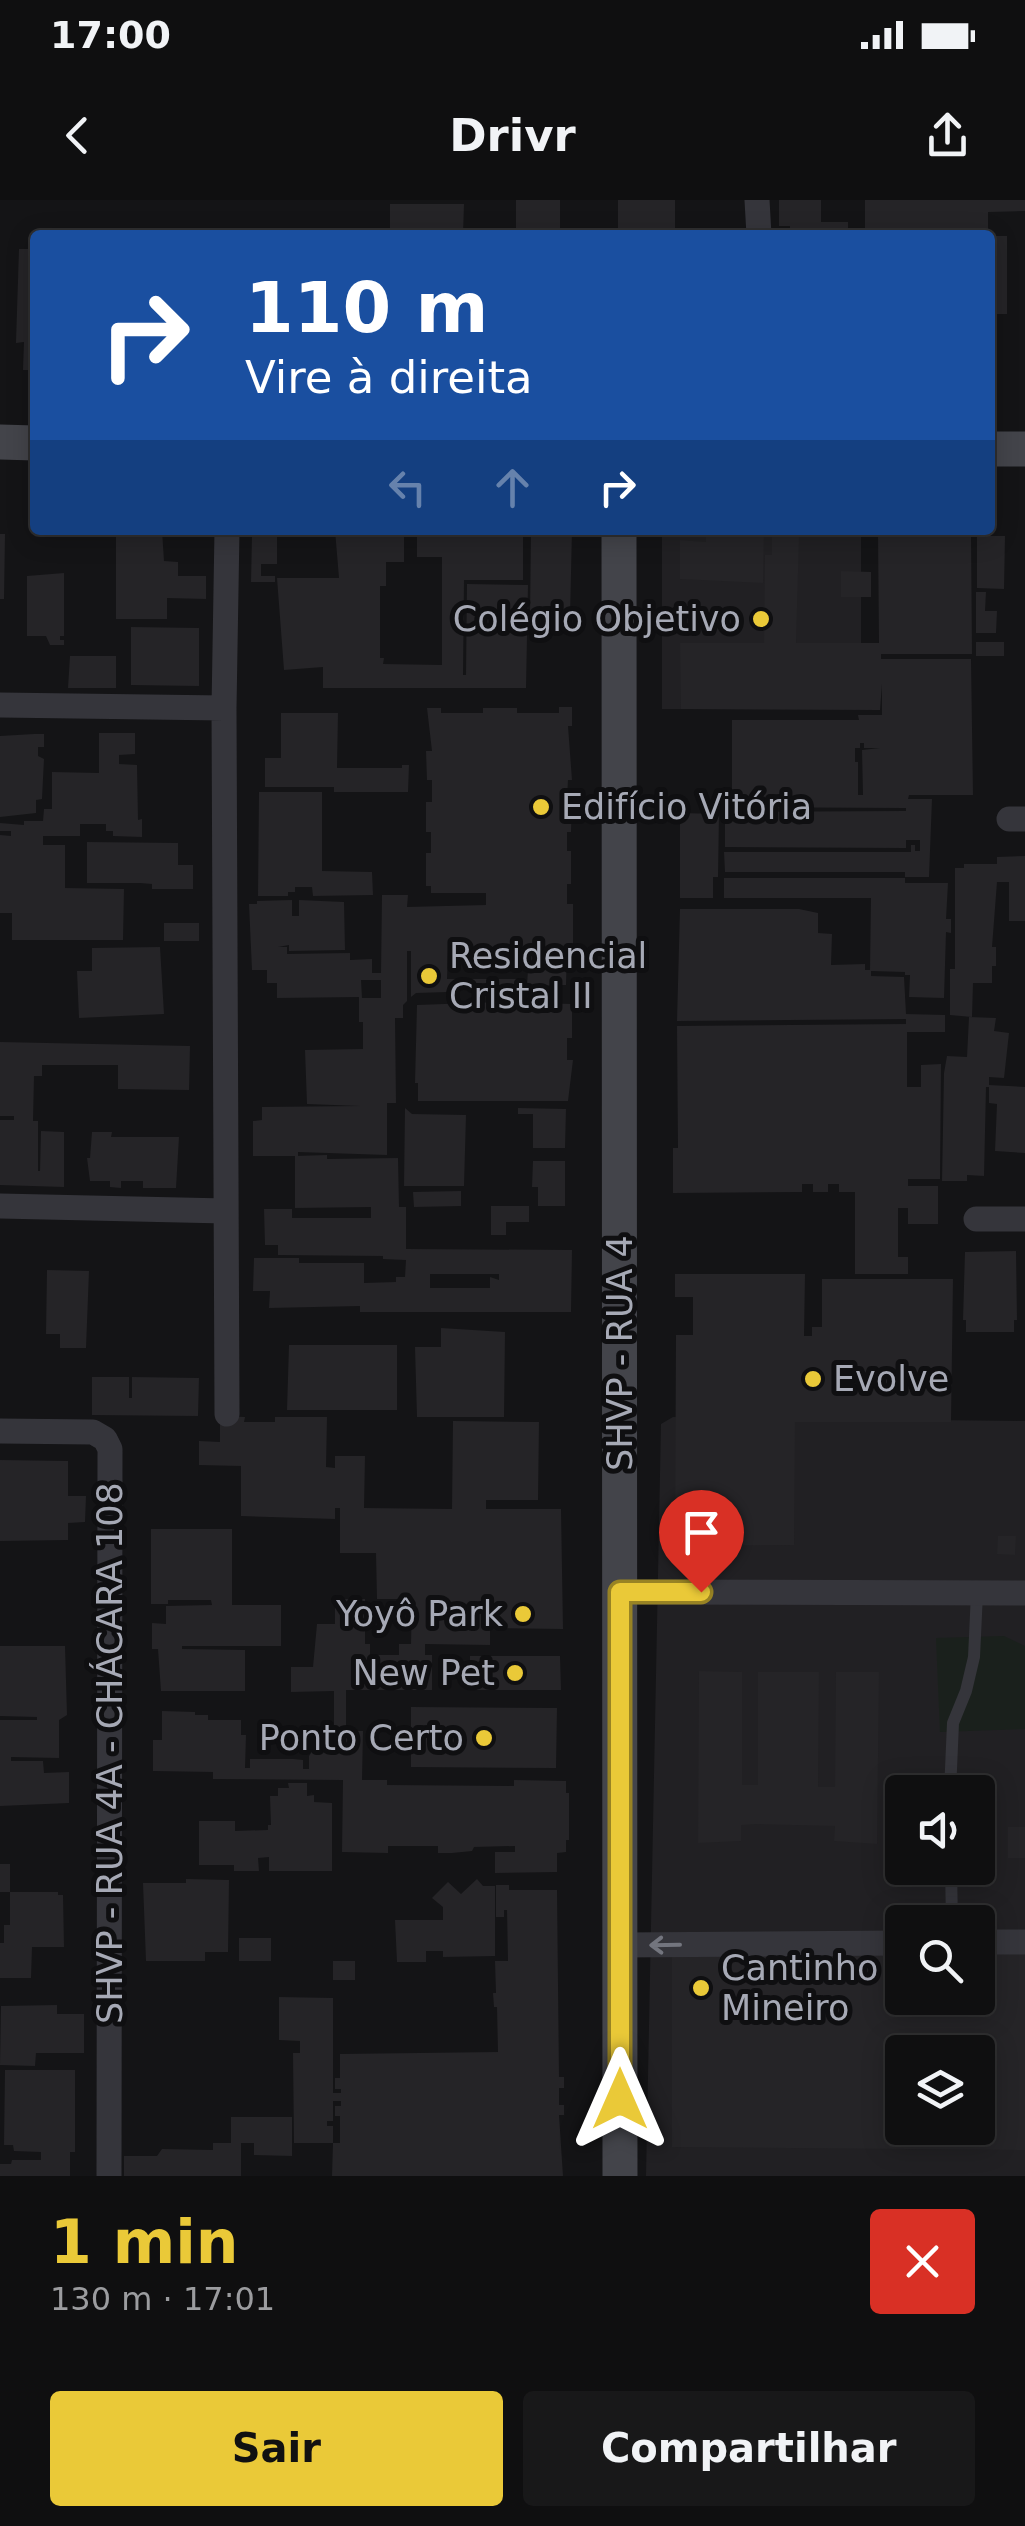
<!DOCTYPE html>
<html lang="pt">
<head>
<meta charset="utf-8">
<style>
  :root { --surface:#0f0f10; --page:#181819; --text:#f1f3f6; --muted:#9b9c9f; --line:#2f2f30; --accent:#eac938 }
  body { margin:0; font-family:"DejaVu Sans",sans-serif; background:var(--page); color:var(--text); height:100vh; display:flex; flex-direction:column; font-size:38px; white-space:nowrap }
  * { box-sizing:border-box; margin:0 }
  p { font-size:32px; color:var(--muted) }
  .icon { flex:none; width:55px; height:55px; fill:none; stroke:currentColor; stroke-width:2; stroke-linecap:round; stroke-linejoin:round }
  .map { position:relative; height:1976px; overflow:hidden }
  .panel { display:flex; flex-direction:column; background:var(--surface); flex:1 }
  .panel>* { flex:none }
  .top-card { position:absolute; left:30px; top:30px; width:965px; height:305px; border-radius:10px; box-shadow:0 5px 25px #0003,0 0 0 2px var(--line); background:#1a4fa0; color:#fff; overflow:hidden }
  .controls { position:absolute; left:885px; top:1575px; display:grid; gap:20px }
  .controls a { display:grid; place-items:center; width:110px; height:110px; border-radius:10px; background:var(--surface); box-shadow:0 5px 25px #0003,0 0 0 2px var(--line); font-size:50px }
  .pin { position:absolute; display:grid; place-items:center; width:85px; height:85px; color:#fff; margin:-102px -42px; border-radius:50% 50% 50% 0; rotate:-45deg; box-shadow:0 0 10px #0007 }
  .pin .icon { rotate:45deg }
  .me { position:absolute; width:110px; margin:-55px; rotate:0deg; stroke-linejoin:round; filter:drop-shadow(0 0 8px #0008) }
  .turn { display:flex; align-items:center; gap:35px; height:210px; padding:0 50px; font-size:45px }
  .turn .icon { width:130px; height:130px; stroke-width:2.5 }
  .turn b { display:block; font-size:70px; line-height:85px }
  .lanes { display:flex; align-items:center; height:95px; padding:0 50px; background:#0003; justify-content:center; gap:50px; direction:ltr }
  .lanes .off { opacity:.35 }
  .round { display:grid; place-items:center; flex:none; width:105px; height:105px; border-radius:10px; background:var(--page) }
  .head { display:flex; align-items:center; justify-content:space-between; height:170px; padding:0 50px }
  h1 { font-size:60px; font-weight:700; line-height:75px; color:var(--accent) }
  .primary-button { display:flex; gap:20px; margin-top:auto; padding:20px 50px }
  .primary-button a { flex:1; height:115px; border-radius:10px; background:var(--accent); color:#111; font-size:40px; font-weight:700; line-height:115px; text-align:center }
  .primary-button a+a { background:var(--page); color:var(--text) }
  .status { display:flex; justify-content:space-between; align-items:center; height:70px; padding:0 50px; background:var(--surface); direction:ltr }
  .status svg { height:28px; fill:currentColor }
  header { display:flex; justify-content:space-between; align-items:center; height:130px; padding:0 50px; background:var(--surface); font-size:45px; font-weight:700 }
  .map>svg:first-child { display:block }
  .built { fill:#212023; fill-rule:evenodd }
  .green { fill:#1a201c }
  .building { fill:#252427; fill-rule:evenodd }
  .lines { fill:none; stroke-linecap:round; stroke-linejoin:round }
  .lane { stroke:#35353b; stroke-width:12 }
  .street { stroke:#35353b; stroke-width:25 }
  .secondary { stroke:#43444a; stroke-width:35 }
  .oneway { stroke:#73757e }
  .route-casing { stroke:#988324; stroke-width:25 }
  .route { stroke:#eac938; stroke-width:18 }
  .poi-dot { fill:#eac938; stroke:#0f0f11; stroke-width:4 }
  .labels { text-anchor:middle; stroke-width:10; stroke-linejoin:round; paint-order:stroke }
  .poi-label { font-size:35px; fill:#a6a9b5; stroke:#0f0f11; text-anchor:end }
  .street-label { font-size:35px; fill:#a6a9b5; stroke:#0f0f11 }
</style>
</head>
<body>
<div class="status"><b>17:00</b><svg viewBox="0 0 49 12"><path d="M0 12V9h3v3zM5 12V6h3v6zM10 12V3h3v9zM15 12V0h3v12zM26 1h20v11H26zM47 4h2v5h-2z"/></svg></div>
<header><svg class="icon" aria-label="back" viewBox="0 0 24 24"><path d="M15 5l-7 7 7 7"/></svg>Drivr<svg class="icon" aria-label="share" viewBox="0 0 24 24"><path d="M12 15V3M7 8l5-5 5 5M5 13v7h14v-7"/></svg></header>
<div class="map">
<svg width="1025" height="1976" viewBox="0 0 1025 1976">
  <rect width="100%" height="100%" fill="#141416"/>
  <path class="built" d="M662 330H861V509H662Z
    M673 1217 1025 1221V1976H646L661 1224ZM902 1592H978V1668H902ZM902 1722H978V1798H902ZM902 1852H978V1928H902Z"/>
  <path class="green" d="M1004 1436 1025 1446V1529L940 1532 936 1438Z"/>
  <path class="building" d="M516 0H560V35H516Z
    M618 0H675V35H618Z
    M779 0H821V22H848V35H790V26H779Z
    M865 0H1025V11L988 12V31L869 32V35H865Z
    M390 4H464L463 35H390Z
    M990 36H1007V114H990Z
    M19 49H35V170H23L24 142 16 143Z
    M116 330H162L164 361 178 362V376H206V399L167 398V419H116Z
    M226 330H277V364H261V376H275V382H251L252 335 226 334Z
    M335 330H404V362H386V386H380V458H384L383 464 442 465V357H417V330H523V380H464L463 475H466L467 384 528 385 526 488H323V467L284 470 277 378H339Z
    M531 330H572L570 417H530Z
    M706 330H764L763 383 680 379V340L706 342Z
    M772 330H812V337H799L796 443H879L878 333H971L972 454H881V459H971L973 595H909L908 599H932L929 677H905V672H725L724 652H911V645H915V651H920V640H906V648L725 647V612L906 611V608L732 607V520H859L858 515H882V484L880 510 681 509 680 443H764L765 355H772ZM860 543H864V548H880L862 550 863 595H858V562H855V548H860Z
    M0 334H5L4 399H0Z
    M977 336H1005L1004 389 977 388Z
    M841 371 871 372V397H841Z
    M64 373V436H60V440H64V445H50L46 436H27V376Z
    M976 392H986L985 411H997L996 433H976Z
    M131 427 199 428V486L131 485Z
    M976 442H1004V456H976Z
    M70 456H116V488H68Z
    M559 507H572V526H568L572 580H568L567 598H572L571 632H567V651H571V684H567V704H573V749H567L566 785 527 786 528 769H487L486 750 448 751 447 779H524V786H448V792L416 793 411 797V751H407V801L403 805V818H395L396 903H387V955L298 952V956H253V921L262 920V907L360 906 307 904 305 850 363 849V822H359V797L277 798V783H267V770H252L249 704H257V701L292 700V716H299V700L344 702 345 750 289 751V745L278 747H287V754L350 753V760L372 759V773H381L382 695H408L407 707 486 705V693H431V686H426V653H431V632H426V602H432V580H427L426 551H432L427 508H441V513H483V508H517V513H559ZM361 780H381V798H362Z
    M281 513H338L337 568H402V565H409L408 592H334V587H265V558H281Z
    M99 533H135V554L119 555V564L137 565 138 620 142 619V637L113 636V631H106V624H80V636H43V645H65V688L124 689 123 740H12V713H0V635L11 636V631H0V623L24 625V621H43L44 609H52V572L99 573Z
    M34 534H44V547H38V556L44 559 42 599 36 600V613L0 617V536Z
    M259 592H322V671L372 672 373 695 313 696 312 687H295V692H288V696H258Z
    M680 613 719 614 718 677H713V698H680Z
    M87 642 178 643V665H193V689H152V684L140 683H87Z
    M1025 656V721H1009V682H997L992 747H996V766H992V783H973L972 817 950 815V769H955V668H964V664H997V657Z
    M724 678H905V683H948L946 719H951V733L946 732 944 798 909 797 910 775H905V772L871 771V776L904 777 906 814 945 815V832H907V887H921V865L941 864 940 979H908V986H938V1024H908V1008H898V1057H908V1074H855V992H839V984H828V992H813V984H802V992L673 993V948H678L677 826 906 824V819L677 821 680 709H799L818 713V733L832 734 831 765 865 764V770H870L871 698H724Z
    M164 723H199V741H164Z
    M160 747 164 814 79 818 77 771H92V748Z
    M499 802 572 804V838H567V860H573L568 901H418V883H415L417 805Z
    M969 817 996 818 994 831 1009 833 1004 878 989 877V885L1025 887V953L995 951 997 904 989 903V887H986L984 976 967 975V981H942L944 873 947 856 967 857Z
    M0 842 190 846 189 890 118 889V865H42V876H34L33 921H38V971H40L41 931 64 932V987L0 985V920H14V916H0Z
    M405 908 412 914 466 915 464 986H404Z
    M518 908 566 909 565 948H533V914H518Z
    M92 932H112L111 937H179L176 988H143V981H121V988L110 987V981H90L87 958H90Z
    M327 955V959L398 958 399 1007H406V1049L572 1050 571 1112H360V1106L269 1108 270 1091H253L254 1058H299V1063H364V1083L396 1082V1077H405L406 1060 383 1059V1056L278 1055V1045H265L264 1009H292V1018H371V1007L295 1008V956ZM430 1074H499V1080L490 1077V1088H430Z
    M533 961H565V1006H538V987H532Z
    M461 991V1006L414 1007 413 992Z
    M491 1006H529V1022H506V1035H491Z
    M1016 1051 1017 1120H1014V1132H966V1120H963L965 1052Z
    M47 1070 89 1071 86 1148H60V1134H46Z
    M675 1074H805L804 1136H812V1127H822V1079H953L951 1222H795L794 1345 675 1346 676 1135H693V1097H675Z
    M441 1128 505 1132 504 1217H417L415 1147H441Z
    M289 1145H397V1210H287Z
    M92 1177H129V1198H132V1177L199 1178 198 1216 92 1215Z
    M220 1216 245 1217 244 1222H275V1217H327L326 1267 335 1268V1256H365L364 1308 452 1309 453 1221 539 1222 538 1300H486V1309H561L563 1429 490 1428V1445L425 1444V1455H432V1490H346V1531H363L362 1580H387V1585L514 1586V1580L566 1581V1593H569V1640H566V1652L557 1653V1672L495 1673V1652H515V1646L474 1647 472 1651 452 1653H438V1646H388V1653L342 1652 343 1580 213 1579V1572L153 1571V1540H162V1511L195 1512V1515H208V1520H241V1535H246L245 1568H250V1559H293L303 1560V1569H309V1556L317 1544H334V1491L291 1492V1467H313L317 1424H335V1399H365V1444H370V1455H399V1444H411L412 1399H377L376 1353H340V1308H335V1319L241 1316V1266L199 1265V1241L220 1242Z
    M0 1260 68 1261V1296H86L85 1322 68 1323V1340L0 1341Z
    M151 1329H232V1405H281V1446H182V1449L245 1450V1491H161L158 1449H152V1423L166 1424V1406L212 1405 211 1400H168V1404H151Z
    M998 1336H1016L1015 1355 997 1354Z
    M0 1446H65L67 1515 59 1520V1558L11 1557V1561H43L44 1573 69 1572V1603L0 1606V1520H37V1517L0 1516Z
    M470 1456H560L561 1490H470Z
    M699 1471 742 1472V1585H758V1472H819L818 1587H835L836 1472H879L877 1644 834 1641 835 1626 757 1624 741 1625V1641L698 1643Z
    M411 1507 557 1508 556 1568 411 1567Z
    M288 1583H307V1596L314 1595V1602L332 1603V1671H269V1657L258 1658 259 1671H234V1665H199V1621H235V1631L268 1630V1625H271L270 1596H278V1588H289Z
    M1008 1627H1025V1658H1008Z
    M0 1664H10V1692H0Z
    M186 1679 229 1680 228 1752H205V1761H146L143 1683H186Z
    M477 1679 483 1686H495V1756L443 1757V1751H426V1762H397L395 1720H443V1707L432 1698 448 1682 461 1694Z
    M496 1685H509V1690H557L559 1877H564V1888H559V1905H564V1915H559L563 1976H332L333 1943H294L293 1853H300V1841L279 1840V1797L333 1798V1893H341V1889H335V1878H340V1854L498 1852 497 1807H494L493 1793H496L495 1761H508L507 1710H504V1717H496ZM333 1901H341V1906H335V1916H340V1943H333V1926H327V1921H333Z
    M10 1692H58V1695H63L64 1747H32L31 1778H0V1743H4V1725H10Z
    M239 1738H271V1761H239Z
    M902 1744V1798H978V1744H1025V1950L672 1947V1754ZM902 1852H978V1928H902Z
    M333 1761H355V1780H333Z
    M57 1805V1814H84V1853H36L35 1866 0 1865 1 1806Z
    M5 1870H75V1952H70V1976H0V1964H11L12 1960H41V1952L14 1951 13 1945H4Z
    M231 1917H292V1956L254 1955V1943H241V1976H124V1956H157L162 1949 213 1950V1943H231Z"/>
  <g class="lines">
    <path class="lane" d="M950 1592 953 1523 966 1491 974 1457 977 1393
      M951 1668 952 1722"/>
    <path class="street" d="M757 0 759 35
      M227 330 224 508 227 1214
      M0 505 224 508
      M1009 619H1025
      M0 1006 226 1011
      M976 1019H1025
      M0 1231 93 1232 105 1239 110 1249 109 1976
      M620 1392 1025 1393
      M978 1742H1025
      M621 1745 902 1743"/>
    <path class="secondary" d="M0 242 35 243
      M990 249H1025
      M619 330 620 1976"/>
  </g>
  <defs><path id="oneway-shaft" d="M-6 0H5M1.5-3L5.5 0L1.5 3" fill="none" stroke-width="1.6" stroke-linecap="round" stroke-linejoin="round" transform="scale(2.5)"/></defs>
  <use class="oneway" href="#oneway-shaft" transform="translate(665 1745) rotate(179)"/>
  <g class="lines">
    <defs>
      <path id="route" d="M620 1899V1392H701"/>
    </defs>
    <use href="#route" class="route-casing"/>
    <use href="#route" class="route"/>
  </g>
  <g class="poi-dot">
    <circle cx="761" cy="419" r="10"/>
    <circle cx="541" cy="607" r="10"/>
    <circle cx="429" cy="776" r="10"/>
    <circle cx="813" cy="1179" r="10"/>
    <circle cx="523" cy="1414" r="10"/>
    <circle cx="515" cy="1473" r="10"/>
    <circle cx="484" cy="1538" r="10"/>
    <circle cx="701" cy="1788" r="10"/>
  </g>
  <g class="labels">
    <g class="poi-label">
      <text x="741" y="431">Colégio Objetivo</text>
      <text x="561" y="619" text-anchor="start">Edifício Vitória</text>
      <text x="449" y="768" text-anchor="start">Residencial<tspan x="449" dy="40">Cristal II</tspan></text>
      <text x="833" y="1191" text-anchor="start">Evolve</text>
      <text x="503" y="1426">Yoyô Park</text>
      <text x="495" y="1485">New Pet</text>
      <text x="464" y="1550">Ponto Certo</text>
      <text x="721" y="1780" text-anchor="start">Cantinho<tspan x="721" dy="40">Mineiro</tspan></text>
    </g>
    <g class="street-label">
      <text transform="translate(620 1153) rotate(-90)" y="12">SHVP - RUA 4</text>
      <text transform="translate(110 1553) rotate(-90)" y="12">SHVP - RUA 4A - CHÁCARA 108</text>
    </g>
  </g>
</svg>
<div class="controls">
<a><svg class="icon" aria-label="sound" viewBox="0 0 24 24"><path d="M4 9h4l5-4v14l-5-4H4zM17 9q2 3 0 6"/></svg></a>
<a><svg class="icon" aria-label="search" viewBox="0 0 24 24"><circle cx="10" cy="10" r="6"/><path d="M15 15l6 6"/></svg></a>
<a><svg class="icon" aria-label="layers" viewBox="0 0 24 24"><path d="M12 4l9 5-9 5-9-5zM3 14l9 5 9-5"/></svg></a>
</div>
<div class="pin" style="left:701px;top:1392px;background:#d93025"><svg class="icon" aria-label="arrive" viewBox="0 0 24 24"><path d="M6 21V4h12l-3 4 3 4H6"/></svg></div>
<svg class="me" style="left:620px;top:1899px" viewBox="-20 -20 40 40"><path d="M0-17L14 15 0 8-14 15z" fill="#eac938" stroke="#fff" stroke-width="4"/></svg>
<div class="top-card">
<div class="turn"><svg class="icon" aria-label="right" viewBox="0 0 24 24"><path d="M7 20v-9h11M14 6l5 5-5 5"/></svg><div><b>110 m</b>Vire à direita</div></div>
<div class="lanes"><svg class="icon off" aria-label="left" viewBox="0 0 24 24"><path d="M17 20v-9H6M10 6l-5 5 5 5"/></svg><svg class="icon off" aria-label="ahead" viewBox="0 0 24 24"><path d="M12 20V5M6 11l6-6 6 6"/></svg><svg class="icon" aria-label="right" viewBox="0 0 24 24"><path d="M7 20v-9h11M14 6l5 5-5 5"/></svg></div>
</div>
</div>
<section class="panel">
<div class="head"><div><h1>1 min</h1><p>130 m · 17:01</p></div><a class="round" style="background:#d93025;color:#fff"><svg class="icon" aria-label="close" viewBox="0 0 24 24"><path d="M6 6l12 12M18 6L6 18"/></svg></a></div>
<div class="primary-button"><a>Sair</a><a>Compartilhar</a></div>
</section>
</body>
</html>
